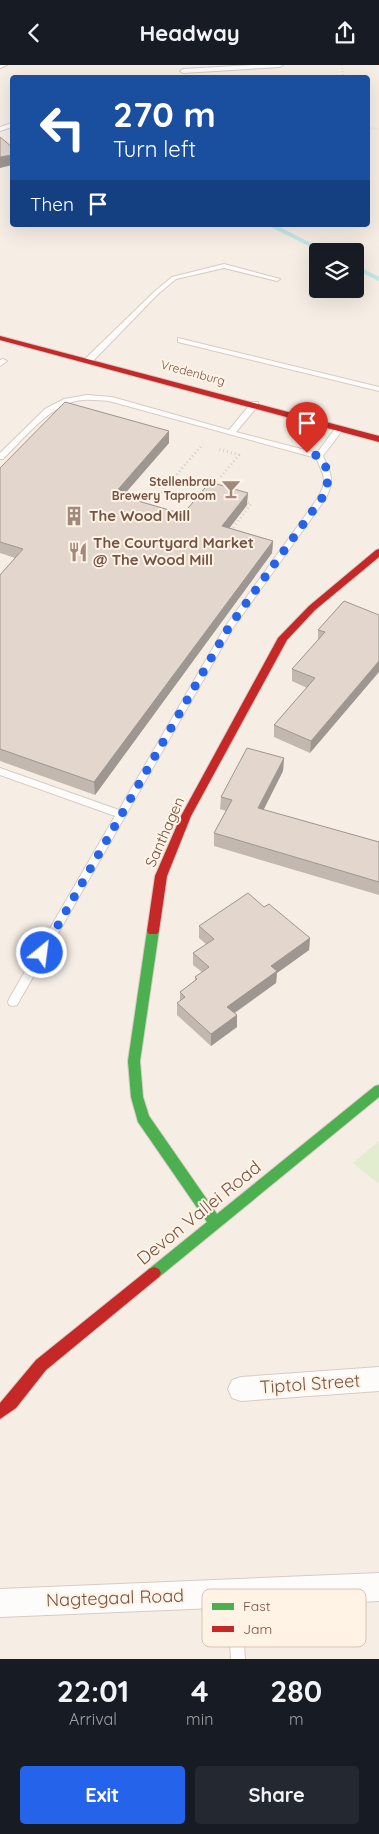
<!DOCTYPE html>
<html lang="en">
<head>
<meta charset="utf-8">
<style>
  :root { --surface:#171b24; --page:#242831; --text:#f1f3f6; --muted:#9ea1a6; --accent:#2563eb }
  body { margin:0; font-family:Quicksand,sans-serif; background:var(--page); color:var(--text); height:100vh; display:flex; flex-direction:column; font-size:19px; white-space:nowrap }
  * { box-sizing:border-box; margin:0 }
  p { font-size:16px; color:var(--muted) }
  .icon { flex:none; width:28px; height:28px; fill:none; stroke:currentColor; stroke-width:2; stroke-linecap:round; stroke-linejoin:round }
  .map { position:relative; height:1594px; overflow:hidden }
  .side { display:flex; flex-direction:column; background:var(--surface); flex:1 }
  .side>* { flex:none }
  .banner { position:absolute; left:10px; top:10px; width:360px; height:152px; border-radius:5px; box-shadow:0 5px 20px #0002; background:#1a4fa0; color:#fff; overflow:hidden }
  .fabs { position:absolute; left:309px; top:178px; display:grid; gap:10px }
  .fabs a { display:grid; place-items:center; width:55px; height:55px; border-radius:5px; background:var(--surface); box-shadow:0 5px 20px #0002; font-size:25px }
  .pin { position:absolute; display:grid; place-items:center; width:42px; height:42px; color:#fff; margin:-51px -21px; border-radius:50% 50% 50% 0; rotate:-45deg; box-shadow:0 0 5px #0007 }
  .pin .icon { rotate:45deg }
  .me { position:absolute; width:55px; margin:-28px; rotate:29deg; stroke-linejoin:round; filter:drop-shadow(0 0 4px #0008) }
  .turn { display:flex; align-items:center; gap:18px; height:105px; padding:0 20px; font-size:22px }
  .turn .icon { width:65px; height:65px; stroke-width:2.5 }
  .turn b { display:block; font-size:35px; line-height:42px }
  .then { display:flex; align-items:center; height:48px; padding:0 20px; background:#0003; gap:10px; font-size:19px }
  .eta { display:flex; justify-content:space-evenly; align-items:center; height:85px; text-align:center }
  .eta b { font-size:30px; font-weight:800; line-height:35px }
  .action { display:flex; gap:10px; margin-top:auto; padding:10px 20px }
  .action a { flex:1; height:58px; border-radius:5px; background:var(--accent); color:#fff; font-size:20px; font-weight:800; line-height:58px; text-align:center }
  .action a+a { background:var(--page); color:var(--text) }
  header { display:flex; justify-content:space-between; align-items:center; height:65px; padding:0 20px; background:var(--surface); font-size:22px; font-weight:800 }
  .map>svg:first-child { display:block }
  .green { fill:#e2ecce }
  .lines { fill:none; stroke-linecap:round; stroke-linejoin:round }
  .stream { stroke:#c6e6e6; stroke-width:4 }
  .lane-casing { stroke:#d7cbc3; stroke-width:2 }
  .street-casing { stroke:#d7cbc3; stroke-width:2 }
  .fast-casing { stroke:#d6cbc2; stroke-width:2 }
  .jam-casing { stroke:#d6cbc2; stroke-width:2 }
  .path-far1 { stroke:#d7ccc8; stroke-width:2; stroke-dasharray:0.5 2.5; stroke-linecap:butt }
  .path { stroke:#d7ccc8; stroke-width:2.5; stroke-dasharray:1 3; stroke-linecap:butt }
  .lane { fill:#fefcfb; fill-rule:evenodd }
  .street { fill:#fefcfb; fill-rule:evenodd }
  .fast { fill:#4caf50; fill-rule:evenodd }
  .jam { fill:#c62828; fill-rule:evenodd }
  .wall { fill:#c2b8b0 }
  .shaded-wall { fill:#9e9690 }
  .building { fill:#e2d6cd; stroke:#9e9690 }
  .route { stroke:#2563eb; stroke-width:9; stroke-dasharray:0 16.2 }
  .labels { text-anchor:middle; stroke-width:4; stroke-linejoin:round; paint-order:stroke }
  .far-street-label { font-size:12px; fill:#745345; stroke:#fff3e5 }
  .far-poi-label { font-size:12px; font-weight:bold; fill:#745345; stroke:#fff3e5; text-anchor:end }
  .poi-label { font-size:15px; font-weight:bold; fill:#745345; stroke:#fff3e5; text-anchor:start }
  .street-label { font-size:15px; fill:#745345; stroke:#fff3e5 }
  .near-street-label { font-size:18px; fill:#745345; stroke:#fff3e5 }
  .key { fill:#fff3e5; stroke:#d5c3b5; stroke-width:1 }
  .key-label { font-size:14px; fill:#745345 }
</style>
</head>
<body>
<header><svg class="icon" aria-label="back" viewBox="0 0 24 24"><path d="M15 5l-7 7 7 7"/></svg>Headway<svg class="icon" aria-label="share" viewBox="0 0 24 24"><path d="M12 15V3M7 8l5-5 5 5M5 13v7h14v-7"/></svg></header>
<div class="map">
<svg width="379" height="1594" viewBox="0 0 379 1594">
  <rect width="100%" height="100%" fill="#f6eee5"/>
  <path class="green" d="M379 1076V1119L353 1098Z"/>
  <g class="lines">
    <path class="stream" d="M271 160 323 186
      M355 202 379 214"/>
    <defs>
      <path id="lane" d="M0 0H7L0 3Z
        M253 0H283L280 2 183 8 180 6 183 4Z
        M12 58V62L0 66V62Z
        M224 199 280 214 277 216 224 203 176 214 158 229 92 297H86V293L154 227 172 212Z
        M178 273 379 322V326L178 277Z
        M3 294 7 296 0 301V295Z
        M87 330 112 332 229 365 252 337H258V341L236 367 317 388 337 361H340L344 363 323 391C331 409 335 414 326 433L233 563 17 940 13 941 9 940 8 937 9 934 115 751 0 710V703L119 745 225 562 318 433C328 414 324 411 316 393L109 336C95 335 82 333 69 338 45 347 21 376 3 394H0V388L45 344 64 334Z
        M234 1523 239 1525 241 1530 245 1594H231L227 1530 229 1525Z"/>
      <path id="street" d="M379 1302V1326L241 1336 232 1333 228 1324 232 1315 241 1312Z
        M379 1508V1536L0 1552V1524Z"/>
      <path id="fast" d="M153 861 157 863 159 866 140 996 143 1032 149 1051 217 1149 375 1021 379 1020V1032L159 1212 154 1214 149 1212 147 1208 149 1204 207 1157 138 1057 131 1032 128 996 147 866 149 863Z"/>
      <path id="jam" d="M0 271 379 371V377L0 275Z
        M379 484V492L315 545 287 575 191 751 167 811 159 866 157 869H149L147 866 155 811 181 751 278 573 309 541 376 485Z
        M154 1202 159 1204 161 1208 159 1212 46 1305 16 1343 0 1354V1338L36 1295 149 1204Z"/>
    </defs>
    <use href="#lane" class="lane-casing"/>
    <use href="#street" class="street-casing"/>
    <use href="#fast" class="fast-casing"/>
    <use href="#jam" class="jam-casing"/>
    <path class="path-far1" d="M342 0 343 12
      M368 63 379 64"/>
    <path class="path" d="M213 421 239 390 218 384
      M148 443 203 379
      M231 466 251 439 245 437"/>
    <use href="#lane" class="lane"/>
    <use href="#street" class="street"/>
    <use href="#fast" class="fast"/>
    <use href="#jam" class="jam"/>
  </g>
  <path class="wall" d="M169 378 122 432 183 449 247 440 229 463 273 476 272 488 95 730 0 696V510L15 493 0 488V403Z
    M344 536 310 688 274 672V660L307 623 292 616V604L318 576V565Z
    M284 693 283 706 263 745 379 777V830L214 781V768L226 746 220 744 221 732Z
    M264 842 310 873 309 885 277 908 276 918 235 948 237 962 211 981 177 950V938L180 936V927L195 916V912L202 907 193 900V888L206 879 199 873V861Z"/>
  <path class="shaded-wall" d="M12 90V100L0 103V92Z
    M169 366V378L114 441V429Z
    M248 428 247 440 222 473V461Z
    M273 476 272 488 95 730 94 717Z
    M379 596V607L310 688 311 676Z
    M284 693 283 706 258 756V743Z
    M310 873 309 885 277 908 276 918 227 953V942L271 901Z
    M237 950V962L211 981V969Z"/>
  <path class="building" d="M0 72 12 82V90L0 92Z
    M65 337 169 366 114 429 183 449 210 417 248 428 222 461 273 476 94 717 0 684V510L23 484 0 477V403Z
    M344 536 379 550V596L311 676 274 660 315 613 292 604 325 567 318 565Z
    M247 683 284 693 258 743 379 777V817L214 768 232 735 221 732Z
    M248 828 264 842 269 839 310 873 271 901 277 906 227 942 237 950 211 969 177 938 185 932 180 927 197 914 195 912 209 902 193 888 214 874 199 861Z"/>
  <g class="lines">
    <path class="route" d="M42 888 229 562 322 433C330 418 330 404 319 391L307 388"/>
  </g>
  <defs>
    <symbol id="bar-bare" viewBox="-9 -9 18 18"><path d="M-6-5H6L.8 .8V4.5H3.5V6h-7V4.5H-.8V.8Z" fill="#a2897d" stroke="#fff3e5" stroke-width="2.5" paint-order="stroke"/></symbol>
    <symbol id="building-bare" viewBox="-9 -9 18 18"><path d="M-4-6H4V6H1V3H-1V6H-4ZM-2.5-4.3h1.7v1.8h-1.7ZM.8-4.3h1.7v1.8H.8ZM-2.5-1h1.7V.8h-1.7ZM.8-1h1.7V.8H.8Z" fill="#a2897d" stroke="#fff3e5" stroke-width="2.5" paint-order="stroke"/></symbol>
    <symbol id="restaurant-bare" viewBox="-9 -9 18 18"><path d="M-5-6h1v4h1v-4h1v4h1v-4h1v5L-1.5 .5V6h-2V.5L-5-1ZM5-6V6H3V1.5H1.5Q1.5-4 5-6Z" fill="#a2897d" stroke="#fff3e5" stroke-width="2.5" paint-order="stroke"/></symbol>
  </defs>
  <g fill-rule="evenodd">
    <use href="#bar-bare" x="217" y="410" width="28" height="28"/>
    <use href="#building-bare" x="60" y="437" width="28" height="28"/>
    <use href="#restaurant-bare" x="64" y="473" width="28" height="28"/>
  </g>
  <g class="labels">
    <g class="far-street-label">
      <text transform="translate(193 308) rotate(15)" y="4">Vredenburg</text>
    </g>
    <g class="far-poi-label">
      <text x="216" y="421">Stellenbrau<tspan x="216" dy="14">Brewery Taproom</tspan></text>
    </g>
    <g class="poi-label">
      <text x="89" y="456">The Wood Mill</text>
      <text x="93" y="483">The Courtyard Market<tspan x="93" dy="17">@ The Wood Mill</tspan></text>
    </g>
    <g class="street-label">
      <text transform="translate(165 767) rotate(-66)" y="5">Santhagen</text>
    </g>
    <g class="near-street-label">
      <text transform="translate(199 1148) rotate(-39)" y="6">Devon Vallei Road</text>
      <text transform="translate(310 1319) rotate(-4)" y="6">Tiptol Street</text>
      <text transform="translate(115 1533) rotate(-2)" y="6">Nagtegaal Road</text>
    </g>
  </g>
  <rect x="202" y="1524" width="164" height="58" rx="8" class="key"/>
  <rect x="212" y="1538" width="22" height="7" fill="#4caf50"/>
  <rect x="212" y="1561" width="22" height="6" fill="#c62828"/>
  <g class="key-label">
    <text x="243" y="1546">Fast</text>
    <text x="243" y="1569">Jam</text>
  </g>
</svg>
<div class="fabs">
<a><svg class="icon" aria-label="layers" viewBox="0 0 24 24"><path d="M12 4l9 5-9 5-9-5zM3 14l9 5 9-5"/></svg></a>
</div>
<div class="pin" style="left:307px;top:388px;background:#d93025"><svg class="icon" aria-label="arrive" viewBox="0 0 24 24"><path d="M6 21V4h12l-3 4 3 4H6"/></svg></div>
<svg class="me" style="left:42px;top:888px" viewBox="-20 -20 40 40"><circle r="17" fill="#2563eb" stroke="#fff" stroke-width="3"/><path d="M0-11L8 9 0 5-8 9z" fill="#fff"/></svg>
<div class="banner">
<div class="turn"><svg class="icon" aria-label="left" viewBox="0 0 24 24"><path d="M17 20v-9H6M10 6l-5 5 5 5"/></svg><div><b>270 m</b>Turn left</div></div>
<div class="then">Then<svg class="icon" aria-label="arrive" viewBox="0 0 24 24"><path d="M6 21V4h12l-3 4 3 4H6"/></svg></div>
</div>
</div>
<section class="side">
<div class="eta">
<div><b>22:01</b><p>Arrival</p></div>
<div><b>4</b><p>min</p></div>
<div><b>280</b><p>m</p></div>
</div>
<div class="action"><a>Exit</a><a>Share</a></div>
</section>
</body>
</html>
